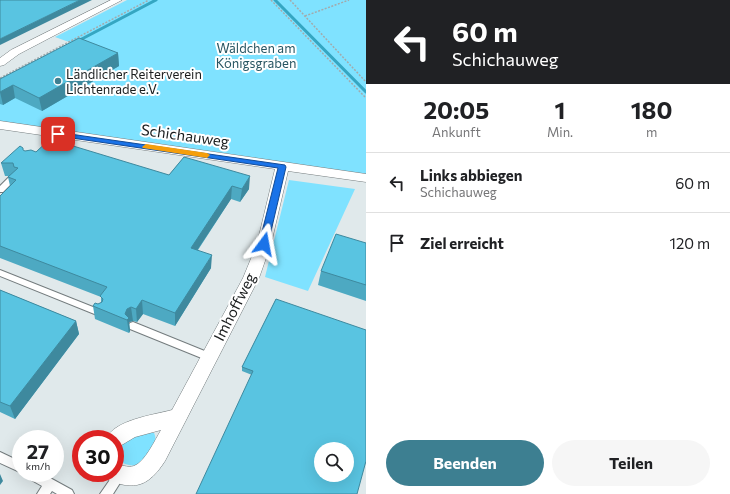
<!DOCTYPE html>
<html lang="de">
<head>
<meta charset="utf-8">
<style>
  :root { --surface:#fff; --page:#f6f6f6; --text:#202124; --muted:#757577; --line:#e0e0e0; --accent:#3d7f91 }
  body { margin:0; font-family:Commissioner,sans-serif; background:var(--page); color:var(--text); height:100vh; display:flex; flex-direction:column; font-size:15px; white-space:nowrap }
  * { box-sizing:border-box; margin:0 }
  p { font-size:13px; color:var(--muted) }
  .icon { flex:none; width:22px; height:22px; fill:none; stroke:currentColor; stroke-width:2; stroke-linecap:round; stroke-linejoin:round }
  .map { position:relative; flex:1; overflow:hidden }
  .drawer { display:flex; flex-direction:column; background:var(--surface); width:364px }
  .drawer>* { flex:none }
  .hud { background:#202124; color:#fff; overflow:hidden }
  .tools { position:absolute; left:314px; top:442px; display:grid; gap:8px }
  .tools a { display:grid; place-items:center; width:40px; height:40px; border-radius:50%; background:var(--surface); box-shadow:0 4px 16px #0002; font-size:20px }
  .speed { position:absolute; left:12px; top:430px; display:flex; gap:8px; font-size:20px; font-weight:700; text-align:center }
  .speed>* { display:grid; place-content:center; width:52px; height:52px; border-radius:50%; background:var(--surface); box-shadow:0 4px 16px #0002; line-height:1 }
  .speed small { font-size:10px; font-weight:400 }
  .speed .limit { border:6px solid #d22; background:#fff; color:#111 }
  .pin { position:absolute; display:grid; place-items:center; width:34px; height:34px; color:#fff; margin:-17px; border-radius:8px; box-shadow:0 2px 6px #0006 }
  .me { position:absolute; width:44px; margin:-22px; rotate:13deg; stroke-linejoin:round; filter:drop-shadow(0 0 3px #0008) }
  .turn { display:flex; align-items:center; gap:14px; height:84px; padding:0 20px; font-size:18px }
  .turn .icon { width:52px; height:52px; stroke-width:2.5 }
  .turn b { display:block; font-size:28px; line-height:34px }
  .eta { display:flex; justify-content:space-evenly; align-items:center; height:68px; text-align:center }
  .eta b { font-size:24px; font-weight:700; line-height:28px }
  .button { display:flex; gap:8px; margin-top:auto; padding:8px 20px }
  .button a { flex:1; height:46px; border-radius:24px; background:var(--accent); color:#fff; font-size:16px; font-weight:700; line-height:46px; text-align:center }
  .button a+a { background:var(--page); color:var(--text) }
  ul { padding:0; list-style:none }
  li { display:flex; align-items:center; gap:12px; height:60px; padding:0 20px; border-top:1px solid var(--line) }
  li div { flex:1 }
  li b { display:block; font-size:15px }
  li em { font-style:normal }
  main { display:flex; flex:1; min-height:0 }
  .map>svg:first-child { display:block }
  .green { fill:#7fe2ff }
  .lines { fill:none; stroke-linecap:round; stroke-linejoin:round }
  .stream { stroke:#35a6c2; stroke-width:3 }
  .lane-casing { stroke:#747c7e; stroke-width:2 }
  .street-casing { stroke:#747c7e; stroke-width:1 }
  .path { stroke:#a3aaac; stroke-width:1.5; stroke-dasharray:2 1.5; stroke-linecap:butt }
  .lane { fill:#fff; fill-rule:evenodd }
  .street { fill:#fff; fill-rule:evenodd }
  .wall { fill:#4da9c2 }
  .shaded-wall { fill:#3e899e }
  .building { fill:#59c4e1; stroke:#3e899e; fill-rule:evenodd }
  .route { fill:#1a73e8; stroke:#114b97 }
  .slow { fill:#f59e0b }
  .poi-dot { fill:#3d7f91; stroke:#fff; stroke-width:1.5 }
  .labels { text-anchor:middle; stroke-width:4; stroke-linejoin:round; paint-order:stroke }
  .far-park-label { font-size:13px; fill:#275562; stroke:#fff }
  .far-poi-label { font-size:13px; fill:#1b1e1f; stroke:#fff; text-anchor:start }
  .street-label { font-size:15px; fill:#1b1e1f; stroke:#fff }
</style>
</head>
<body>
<main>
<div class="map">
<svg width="366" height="494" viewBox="0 0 366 494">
  <rect width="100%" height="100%" fill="#e0e9eb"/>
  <path class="green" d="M127 0H366V174L0 121V88L80 46 55 37Z
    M289 180 355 189 308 291 265 277Z
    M148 432 154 433C157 439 155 445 151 450 148 454 144 461 139 464 126 470 107 456 120 444 126 438 140 434 148 432Z"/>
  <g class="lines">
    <path class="stream" d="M275 0 366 92
      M78 41 156 0"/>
    <defs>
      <path id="lane" d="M9 177H15L16 179 3 192H0V186Z
        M0 270 103 311 104 313 103 315 100 316 97 315 0 276Z
        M133 322 212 354 214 357 212 360 209 361 130 329 128 326 130 323Z
        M0 452 21 462 22 473 0 463Z
        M120 470 124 471 125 475 113 494H100L116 471Z
        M25 473H41L72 490 74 494H57L52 491 50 494H37L42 486 26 477Z"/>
      <path id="street" d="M111 0H122L19 54 4 65 0 66V58L11 50Z
        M0 121 366 174V182L288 171 271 244 259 278 165 461C149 486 135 491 108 480L105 473H115V463C120 465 128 468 134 466 145 462 155 440 161 430L135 437 115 449V439H106C114 420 153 415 172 410L243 278 257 244 275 169 0 129Z"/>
    </defs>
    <use href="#lane" class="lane-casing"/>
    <use href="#street" class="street-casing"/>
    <path class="path" d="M271 0 366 98
      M290 0 366 82
      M305 16 349 0
      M0 78 149 0"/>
    <use href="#lane" class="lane"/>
    <use href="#street" class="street"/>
  </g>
  <path class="wall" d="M118 53 119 66 42 111 15 98 3 105 0 104V79Z
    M24 151H25L36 152 169 175 184 157 249 189 240 202 231 199 198 250 211 268 175 326 143 314 137 322 133 321 129 322 130 331 129 333 95 319 93 306 101 303V297L0 258V196L10 186 8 177 9 176H5L1 163Z
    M366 243V301L318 285 321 271Z
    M0 290 76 321 79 334 15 419 0 412Z
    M276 299 357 494 252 375 242 371V367Z"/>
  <path class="shaded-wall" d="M80 0H92L0 45V39Z
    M118 53 119 66 42 111 39 98Z
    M13 85 15 98 3 105 0 92Z
    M250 176 249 189 240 202 242 189Z
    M232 186 231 199 190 261 191 248Z
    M212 255 211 268 175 326V313Z
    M142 300 143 314 137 322 136 309Z
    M131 307 133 321 129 322 130 331 129 333 127 320 125 314 127 309Z
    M76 321 79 334 15 419 10 406Z
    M0 474 3 481 0 485Z"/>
  <path class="building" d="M0 0H80L0 39Z
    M79 38 118 53 39 98 13 85 0 92V79Z
    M50 139 169 175 184 157 250 176 242 189 232 186 191 248 212 255 175 313 142 300 136 309 131 307 127 309 125 314 129 318 127 320 93 306 95 303 98 304 102 302 103 299 100 296 107 287 0 246V196L16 180 8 177 18 168 14 167 13 163H1L20 146 23 148V150L25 151 31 150 36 152Z
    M336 234 366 243V285L321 271Z
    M0 290 76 321 10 406 0 402Z
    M276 299 366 330V461L357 494H196L253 371 242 367ZM321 449H347V475H321Z"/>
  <path class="route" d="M56 132 285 165 286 167 268 244 264 248 259 244 278 168 58 136 56 135Z"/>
  <path class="slow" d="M146 144 207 153 210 155 207 158 143 148 142 147Z"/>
  <circle class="poi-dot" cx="58" cy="81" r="4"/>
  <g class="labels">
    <g class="far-park-label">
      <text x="256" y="53">Wäldchen am<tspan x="256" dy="15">Königsgraben</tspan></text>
    </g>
    <g class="far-poi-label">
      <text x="66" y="79">Ländlicher Reiterverein<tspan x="66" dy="15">Lichtenrade e.V.</tspan></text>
    </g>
    <g class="street-label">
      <text transform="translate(185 136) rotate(8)" y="5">Schichauweg</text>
      <text transform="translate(235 307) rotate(-63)" y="5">Imhoffweg</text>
    </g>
  </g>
</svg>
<div class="tools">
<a><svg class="icon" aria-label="search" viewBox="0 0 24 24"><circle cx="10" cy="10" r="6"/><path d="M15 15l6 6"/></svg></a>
</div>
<div class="speed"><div>27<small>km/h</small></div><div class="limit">30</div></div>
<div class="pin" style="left:58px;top:134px;background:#d93025"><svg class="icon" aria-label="arrive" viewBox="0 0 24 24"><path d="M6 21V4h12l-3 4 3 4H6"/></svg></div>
<svg class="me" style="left:264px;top:244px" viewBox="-20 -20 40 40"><path d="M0-17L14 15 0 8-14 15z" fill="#1a73e8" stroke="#fff" stroke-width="4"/></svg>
</div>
<section class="drawer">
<div class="hud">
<div class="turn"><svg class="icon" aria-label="left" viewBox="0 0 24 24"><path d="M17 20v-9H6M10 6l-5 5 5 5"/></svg><div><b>60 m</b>Schichauweg</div></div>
</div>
<div class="eta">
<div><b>20:05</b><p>Ankunft</p></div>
<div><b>1</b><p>Min.</p></div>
<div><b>180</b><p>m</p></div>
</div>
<ul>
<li><svg class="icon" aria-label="left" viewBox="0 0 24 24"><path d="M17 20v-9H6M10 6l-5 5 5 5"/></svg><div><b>Links abbiegen</b><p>Schichauweg</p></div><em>60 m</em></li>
<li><svg class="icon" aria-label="arrive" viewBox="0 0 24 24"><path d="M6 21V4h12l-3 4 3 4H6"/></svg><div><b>Ziel erreicht</b></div><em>120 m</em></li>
</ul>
<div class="button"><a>Beenden</a><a>Teilen</a></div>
</section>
</main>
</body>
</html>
